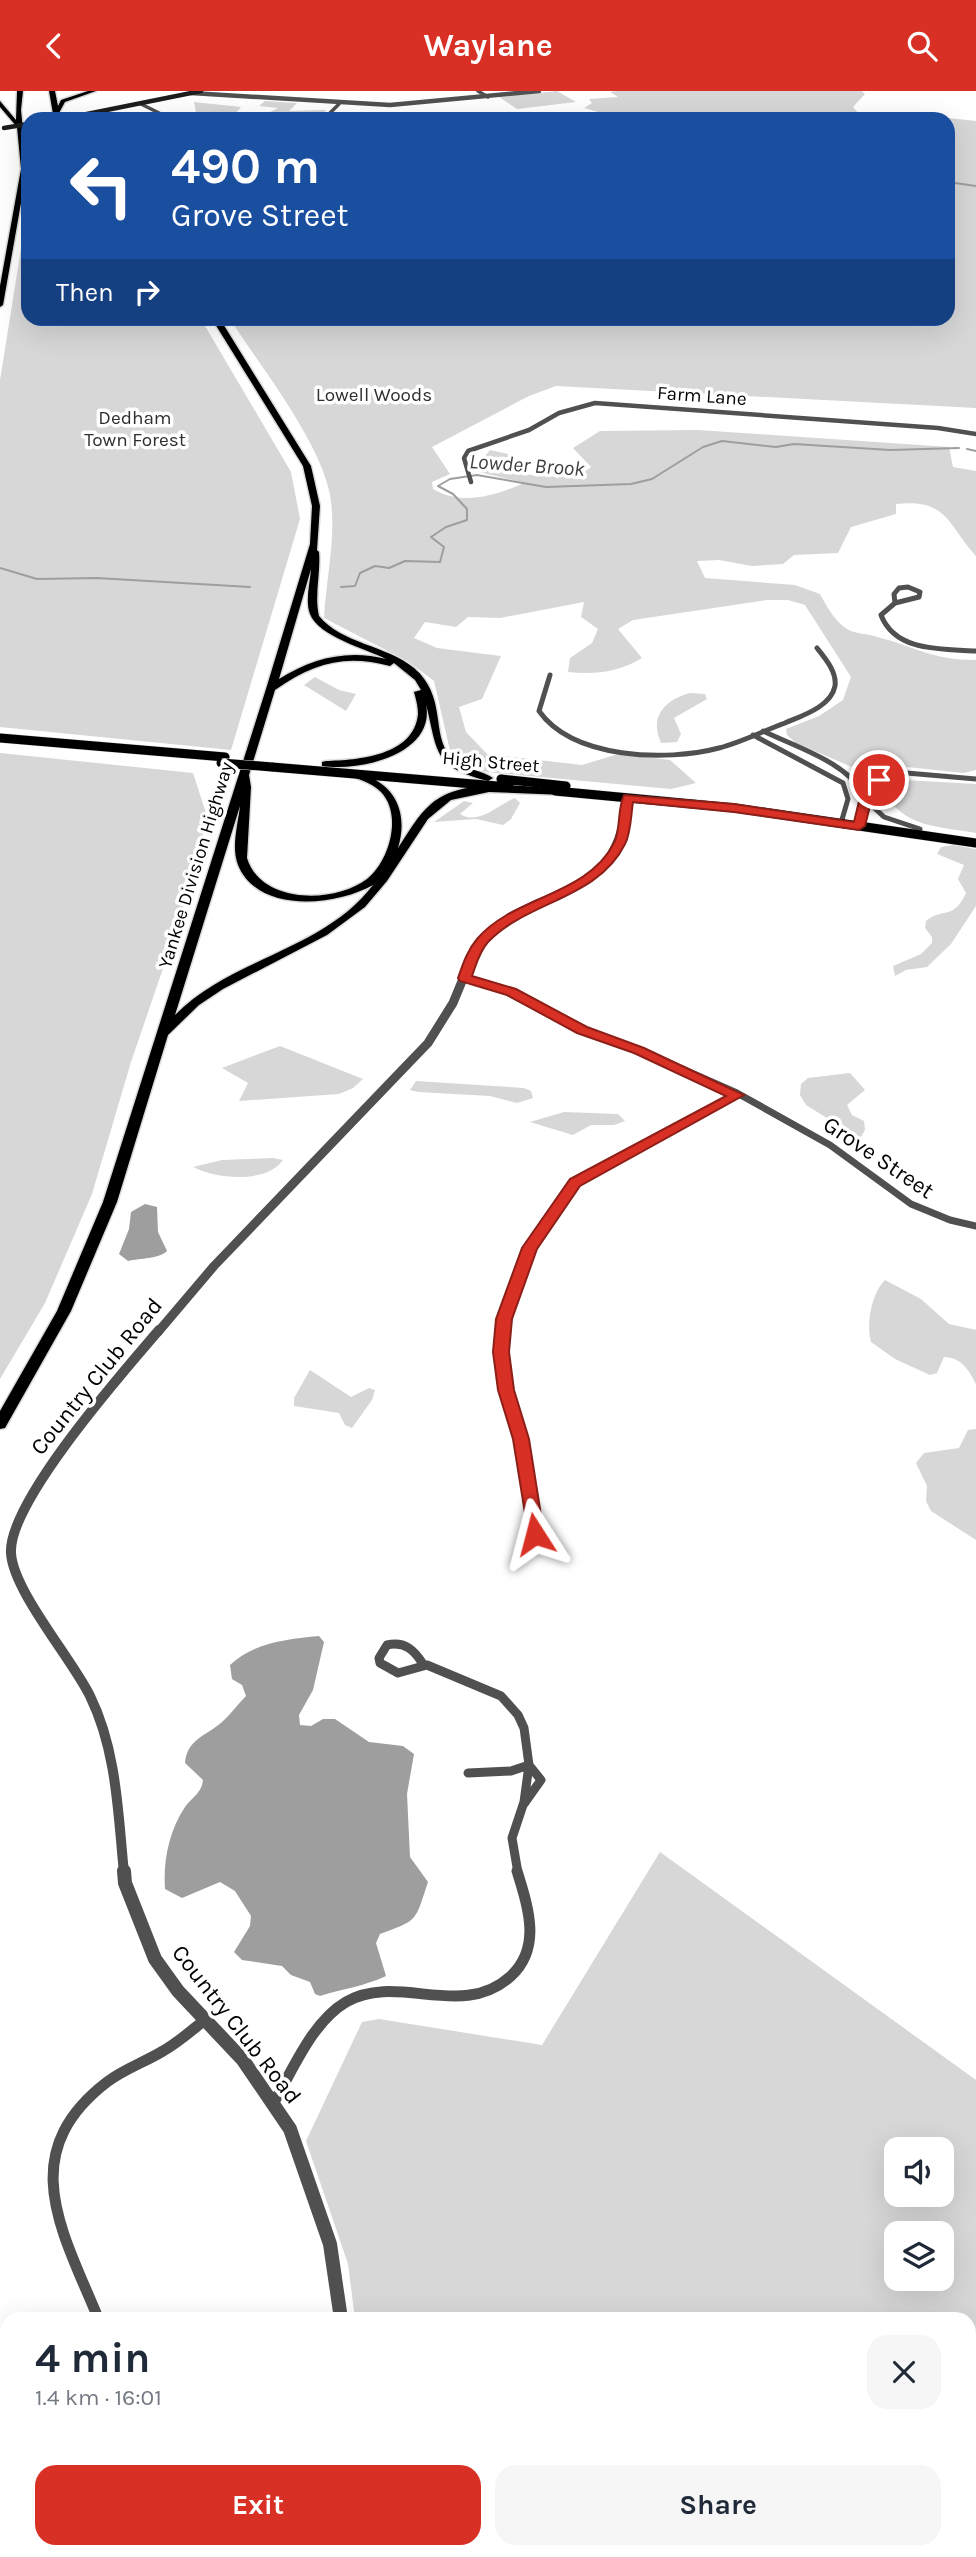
<!DOCTYPE html>
<html lang="en">
<head>
<meta charset="utf-8">
<style>
  :root { --surface:#fff; --page:#f6f6f7; --text:#1f2937; --muted:#747a83; --accent:#d93025 }
  body { margin:0; font-family:Karla,sans-serif; background:var(--page); color:var(--text); height:100vh; display:flex; flex-direction:column; font-size:26px; white-space:nowrap }
  * { box-sizing:border-box; margin:0 }
  p { font-size:23px; color:var(--muted) }
  .icon { flex:none; width:38px; height:38px; fill:none; stroke:currentColor; stroke-width:2; stroke-linecap:round; stroke-linejoin:round }
  .map { position:relative; flex:1; overflow:hidden }
  .details { position:absolute; left:0px; top:2221px; width:976px; height:247px; display:flex; flex-direction:column; background:var(--surface); border-radius:21px 21px 0 0; box-shadow:0 7px 28px #0002 }
  .details>* { flex:none }
  .guide { position:absolute; left:21px; top:21px; width:934px; height:214px; border-radius:21px; box-shadow:0 7px 28px #0002; background:#1a4fa0; color:#fff; overflow:hidden }
  .controls { position:absolute; left:884px; top:2046px; display:grid; gap:14px }
  .controls a { display:grid; place-items:center; width:70px; height:70px; border-radius:14px; background:var(--surface); box-shadow:0 7px 28px #0002; font-size:35px }
  .pin { position:absolute; display:grid; place-items:center; width:60px; height:60px; color:#fff; margin:-30px; border:4px solid #fff; border-radius:50%; box-shadow:0 2px 7px #0007 }
  .me { position:absolute; width:77px; margin:-38px; rotate:351deg; stroke-linejoin:round; filter:drop-shadow(0 0 5px #0008) }
  .turn { display:flex; align-items:center; gap:24px; height:147px; padding:0 35px; font-size:32px }
  .turn .icon { width:91px; height:91px; stroke-width:2.5 }
  .turn b { display:block; font-size:49px; line-height:60px }
  .then { display:flex; align-items:center; height:66px; padding:0 35px; background:#0003; gap:14px; font-size:26px }
  .round { display:grid; place-items:center; flex:none; width:74px; height:74px; border-radius:21px; background:var(--page) }
  .headline { display:flex; align-items:center; justify-content:space-between; height:119px; padding:0 35px }
  h1 { font-size:42px; font-weight:700; line-height:52px }
  .button { display:flex; gap:14px; margin-top:auto; padding:14px 35px }
  .button a { flex:1; height:80px; border-radius:21px; background:var(--accent); color:#fff; font-size:28px; font-weight:700; line-height:80px; text-align:center }
  .button a+a { background:var(--page); color:var(--text) }
  header { display:flex; justify-content:space-between; align-items:center; height:91px; padding:0 35px; background:var(--accent); color:#fff; font-size:32px; font-weight:700 }
  .map>svg:first-child { display:block }
  .green { fill:#d7d7d7; fill-rule:evenodd }
  .water { fill:#9e9e9e }
  .lines { fill:none; stroke-linecap:round; stroke-linejoin:round }
  .stream { stroke:#9e9e9e; stroke-width:2 }
  .primary-casing { stroke:#dbdbdb; stroke-width:10 }
  .motorway-casing { stroke:#dbdbdb; stroke-width:3 }
  .minor-far5 { stroke:#505050; stroke-width:3.5 }
  .minor-far4 { stroke:#505050; stroke-width:4.5 }
  .minor-far3 { stroke:#505050; stroke-width:5 }
  .minor-far2 { stroke:#505050; stroke-width:7 }
  .minor-far1 { stroke:#505050; stroke-width:9 }
  .minor { stroke:#505050; stroke-width:11 }
  .tertiary-far4 { stroke:#505050; stroke-width:4.5 }
  .tertiary-far3 { stroke:#505050; stroke-width:7 }
  .tertiary-far2 { stroke:#505050; stroke-width:9 }
  .tertiary-far1 { stroke:#505050; stroke-width:10 }
  .tertiary { stroke:#505050; stroke-width:14 }
  .secondary { stroke:#1d1d1d; stroke-width:4.5 }
  .primary { stroke:#000; stroke-width:9 }
  .motorway { fill:#000; fill-rule:evenodd }
  .primary-bridge-casing { stroke:#dbdbdb; stroke-width:10; stroke-linecap:butt }
  .secondary-bridge { stroke:#1d1d1d; stroke-width:4.5 }
  .primary-bridge { stroke:#000; stroke-width:9 }
  .route { fill:#d93025; stroke:#8d1f18; stroke-width:2 }
  .labels { text-anchor:middle; stroke-width:7; stroke-linejoin:round; paint-order:stroke }
  .far-park-label { font-size:19px; fill:#2e2e2e; stroke:#fff }
  .far-street-label { font-size:19px; fill:#000; stroke:#fff }
  .far-water-label { font-size:21px; font-style:italic; fill:#3f3f3f; stroke:#fff }
  .street-label { font-size:23px; fill:#000; stroke:#fff }
</style>
</head>
<body>
<header><svg class="icon" aria-label="back" viewBox="0 0 24 24"><path d="M15 5l-7 7 7 7"/></svg>Waylane<svg class="icon" aria-label="search" viewBox="0 0 24 24"><circle cx="10" cy="10" r="6"/><path d="M15 15l6 6"/></svg></header>
<div class="map">
<svg width="976" height="2466" viewBox="0 0 976 2466">
  <rect width="100%" height="100%" fill="#fff"/>
  <path class="green" d="M557 0 576 11 517 18 499 6Z
    M617 0H862L865 3 853 16 859 23 878 28 911 23 976 30V317L556 295 529 305 432 356 450 383 432 391 433 398C462 415 495 405 524 392L479 381V372L490 359 508 363 507 376C523 387 578 390 591 376L573 357 600 340 698 339 949 356 953 376 976 380V465C947 433 947 407 896 413V423L851 436 838 462 794 464 783 473 752 475 719 469 697 470 705 487 795 494 820 503C827 516 837 534 851 540 859 543 869 543 877 546 917 556 931 569 976 569V679L964 682 897 675 852 676 796 652 787 644 786 638 819 625 843 609 851 586 805 514 788 509H767L633 529 618 538 642 567C619 581 595 584 568 581L570 567 592 552 598 538 581 526 584 511 500 527 468 526 456 536 425 531 414 547 437 557 501 565 482 608 459 616 466 641 487 663 582 674 618 663 670 669 696 692 671 698 486 681 463 674 451 664 434 590 409 571 324 527C326 488 337 443 330 404 320 350 260 275 230 228H948V28H623L584 17 592 12 589 8 618 6 610 1Z
    M265 10 297 12 289 20 326 19 318 28 246 25 251 22 264 24 278 17 259 15Z
    M194 11 241 16 234 24 197 28Z
    M28 114V228H201L291 381 300 428 231 659 0 636V289Z
    M315 586 339 599 356 603 346 620 304 594Z
    M690 602 705 603 707 608 674 627 681 643 677 651 661 652C649 625 665 609 690 602Z
    M0 662 193 682 206 722 199 772 131 971 92 1103 45 1212 0 1288Z
    M905 689 976 693V742C937 735 904 737 882 699Z
    M515 707 520 712 511 728 503 734 476 728 434 731 464 710 473 712 460 723C478 735 499 713 515 707Z
    M953 754 976 758V815L951 853 927 876 906 879 895 885 893 875 921 863 932 852V846L925 837 926 830C943 816 953 830 966 802L958 788 964 774 937 763 941 756Z
    M280 955 363 988 353 997 339 1003 239 1010 248 992 222 977Z
    M850 982 865 999 847 1014 852 1024 864 1030 865 1039 858 1051 851 1053 838 1044 830 1029 806 1014 800 1004 801 993 808 987Z
    M416 990 524 997 531 1000 533 1007 517 1012 490 1005 418 1001 410 999Z
    M564 1021 618 1023 625 1030 614 1034H591L573 1044 530 1031Z
    M273 1067 283 1069C266 1093 216 1088 193 1076L222 1069Z
    M885 1189 921 1208 949 1233 976 1239V1293C968 1278 962 1267 944 1266L937 1282 930 1284 895 1268 871 1251C866 1233 871 1203 885 1189Z
    M310 1279 351 1306 369 1297 375 1299 372 1309 352 1337 345 1334 339 1322 294 1315V1307Z
    M976 1338V1449L931 1420 926 1410 927 1395 916 1372 924 1362 959 1357 968 1339Z
    M660 1761 976 1989V2466H335L337 2460H970V2228H355L348 2173 306 2050 362 1931 379 1928 542 1954ZM896 2058H942V2104H896ZM896 2142H942V2188H896Z"/>
  <path class="water" d="M145 1113 157 1116 158 1141 167 1160C159 1168 140 1167 128 1170L119 1163 129 1138 131 1121Z
    M319 1545 324 1551 313 1599 299 1624 300 1634 311 1635 323 1628H335L369 1651 403 1655 414 1663 407 1703 410 1766 428 1791C415 1830 419 1829 380 1843L376 1852 386 1885C365 1895 342 1898 320 1905L315 1903 310 1891 291 1884 282 1875 242 1869 234 1861 250 1835 251 1825 235 1800 220 1791 182 1807 165 1798C163 1770 169 1740 185 1716 192 1706 202 1702 203 1689L185 1672C187 1648 206 1645 222 1631 231 1623 238 1613 246 1605L242 1594 232 1588 230 1574C253 1552 287 1548 319 1545Z"/>
  <g class="lines">
    <path class="stream" d="M948 91 976 95
      M967 358 976 360
      M0 477 37 488 97 487 250 496
      M341 496 355 495 360 482 375 475 389 477 405 470 440 471 444 456 431 446 446 436 467 429V418L453 403 438 395 450 388 477 384 546 396 631 393 652 388 703 356 722 350 776 356 794 353 890 359 959 357"/>
    <defs>
      <path id="primary" d="M0 647 225 666
        M272 676 509 696
        M501 688 566 695
        M555 700 735 717 976 752"/>
      <path id="motorway" d="M17 0H23L21 19 27 78 3 214 0 216V195L21 78 17 36 0 16V10L16 29Z
        M49 0H55L58 15 61 9 88 0H96L65 11 59 22 60 26 57 28 53 23Z
        M212 228H220L311 375 320 415 317 459 319 461C321 482 314 504 319 525 342 553 386 554 414 577 447 605 431 643 450 665 462 679 480 678 493 687L488 690C433 676 438 662 426 613 436 663 360 681 322 675V671L326 670C358 669 414 665 418 623 418 616 416 608 414 601L421 599 415 589 394 572 390 575C344 563 314 572 275 599L249 684 251 696 247 767C261 813 334 813 367 788 389 771 403 724 381 701 371 691 356 687 342 683V679C350 678 357 681 364 684 397 695 408 724 398 757 408 742 417 725 431 713 463 685 525 696 564 698L569 701 564 704 489 701 451 709 428 728 387 790 365 816 327 844 223 898 199 914 168 944 117 1111 71 1220 5 1337 0 1338V1320L57 1220 103 1111 266 598 310 453 312 415 303 375ZM311 478C310 492 305 510 310 523 318 545 366 558 386 568 348 558 312 567 279 588ZM240 715C238 733 231 756 238 774 258 823 336 815 373 794 324 859 231 867 175 924Z"/>
    </defs>
    <use href="#primary" class="primary-casing"/>
    <use href="#motorway" class="motorway-casing"/>
    <path class="minor-far5" d="M478 0 488 6
      M141 13 171 28
      M87 23 99 28
      M428 25 463 28
      M324 28 339 13"/>
    <path class="minor-far4" d="M471 391 464 367 468 360 529 339 559 322 595 312 938 337 976 343"/>
    <path class="minor-far3" d="M908 496 920 501 919 506 895 512 894 503 899 497Z
      M895 512 881 524C895 561 942 558 976 560
      M550 584 539 620C573 668 666 671 719 657 742 651 763 640 785 632 801 625 831 616 835 595 837 581 825 567 817 557
      M763 640C798 657 847 671 866 706L858 735
      M753 644 843 692 848 708 841 732
      M892 684 874 693 867 710 884 726 920 738
      M851 688 895 681 976 688"/>
    <path class="minor-far2" d="M464 887 495 895 580 938 664 970 737 1002 830 1054 911 1113 950 1129 976 1135
      M503 1241 504 1228 529 1157 575 1092 737 1004"/>
    <path class="minor-far1" d="M503 1239C499 1285 514 1309 521 1351 527 1382 530 1412 535 1443
      M423 1573C414 1559 405 1550 387 1554L379 1567 380 1572 398 1582 427 1574 501 1605 518 1624 524 1637 529 1674 511 1680 468 1682
      M518 1782 512 1747 524 1711 529 1674 541 1689 524 1713"/>
    <path class="minor" d="M274 2011C293 1979 312 1931 346 1911 398 1881 462 1930 511 1885 542 1856 528 1816 517 1780
      M96 2222C60 2136 16 2061 107 1991 124 1978 145 1971 163 1960 179 1951 192 1939 206 1928"/>
    <path class="tertiary-far4" d="M191 2 390 14 539 0"/>
    <path class="tertiary-far3" d="M535 814C598 784 615 779 628 707"/>
    <path class="tertiary-far2" d="M158 1241 214 1175 428 952 453 912 474 861 484 848 512 825 539 812"/>
    <path class="tertiary-far1" d="M124 1782C118 1723 117 1660 90 1605 72 1568 13 1500 11 1462 8 1411 124 1280 159 1239"/>
    <path class="tertiary" d="M124 1780 125 1792 155 1868 178 1900 243 1969 290 2038 330 2153 341 2228
      M311 2466 312 2460"/>
    <path class="secondary" d="M72 26 201 0"/>
    <use href="#primary" class="primary"/>
    <use href="#motorway" class="motorway"/>
    <defs>
      <path id="primary-bridge" d="M221 672 272 676"/>
    </defs>
    <use href="#primary-bridge" class="primary-bridge-casing"/>
    <path class="secondary-bridge" d="M57 28 72 26
      M4 37 28 33"/>
    <use href="#primary-bridge" class="primary-bridge"/>
  </g>
  <path class="route" d="M875 686 885 689 873 703 865 735 859 739 734 721 633 711C631 723 631 742 625 753 598 808 527 810 488 851 479 861 476 874 472 885L516 898 587 936 644 957 744 1004 580 1095 537 1158 512 1228 509 1261 514 1299 529 1348 544 1443 535 1449 529 1447 513 1348 498 1299 493 1261 496 1228 522 1157 570 1088 726 1005 634 962 577 942 507 904 460 890 458 887C463 873 467 860 477 848 513 805 587 805 614 752 621 738 617 719 624 704L734 713 854 731 861 702Z"/>
  <g class="labels">
    <g class="far-park-label">
      <text x="374" y="310">Lowell Woods</text>
      <text x="135" y="333">Dedham<tspan x="135" dy="22">Town Forest</tspan></text>
    </g>
    <g class="far-street-label">
      <text transform="translate(702 304) rotate(4)" y="7">Farm Lane</text>
      <text transform="translate(491 670) rotate(5)" y="7">High Street</text>
      <text transform="translate(195 774) rotate(-73)" y="7">Yankee Division Highway</text>
    </g>
    <g class="far-water-label">
      <text transform="translate(527 374) rotate(4)" y="7">Lowder Brook</text>
    </g>
    <g class="street-label">
      <text transform="translate(879 1066) rotate(34)" y="8">Grove Street</text>
      <text transform="translate(96 1285) rotate(-51)" y="8">Country Club Road</text>
      <text transform="translate(237 1933) rotate(52)" y="8">Country Club Road</text>
    </g>
  </g>
</svg>
<div class="controls">
<a><svg class="icon" aria-label="sound" viewBox="0 0 24 24"><path d="M4 9h4l5-4v14l-5-4H4zM17 9q2 3 0 6"/></svg></a>
<a><svg class="icon" aria-label="layers" viewBox="0 0 24 24"><path d="M12 4l9 5-9 5-9-5zM3 14l9 5 9-5"/></svg></a>
</div>
<div class="pin" style="left:879px;top:689px;background:#d93025"><svg class="icon" aria-label="arrive" viewBox="0 0 24 24"><path d="M6 21V4h12l-3 4 3 4H6"/></svg></div>
<svg class="me" style="left:535px;top:1443px" viewBox="-20 -20 40 40"><path d="M0-17L14 15 0 8-14 15z" fill="#d93025" stroke="#fff" stroke-width="4"/></svg>
<div class="guide">
<div class="turn"><svg class="icon" aria-label="left" viewBox="0 0 24 24"><path d="M17 20v-9H6M10 6l-5 5 5 5"/></svg><div><b>490 m</b>Grove Street</div></div>
<div class="then">Then<svg class="icon" aria-label="right" viewBox="0 0 24 24"><path d="M7 20v-9h11M14 6l5 5-5 5"/></svg></div>
</div>
<section class="details">
<div class="headline"><div><h1>4 min</h1><p>1.4 km · 16:01</p></div><a class="round"><svg class="icon" aria-label="close" viewBox="0 0 24 24"><path d="M6 6l12 12M18 6L6 18"/></svg></a></div>
<div class="button"><a>Exit</a><a>Share</a></div>
</section>
</div>
</body>
</html>
